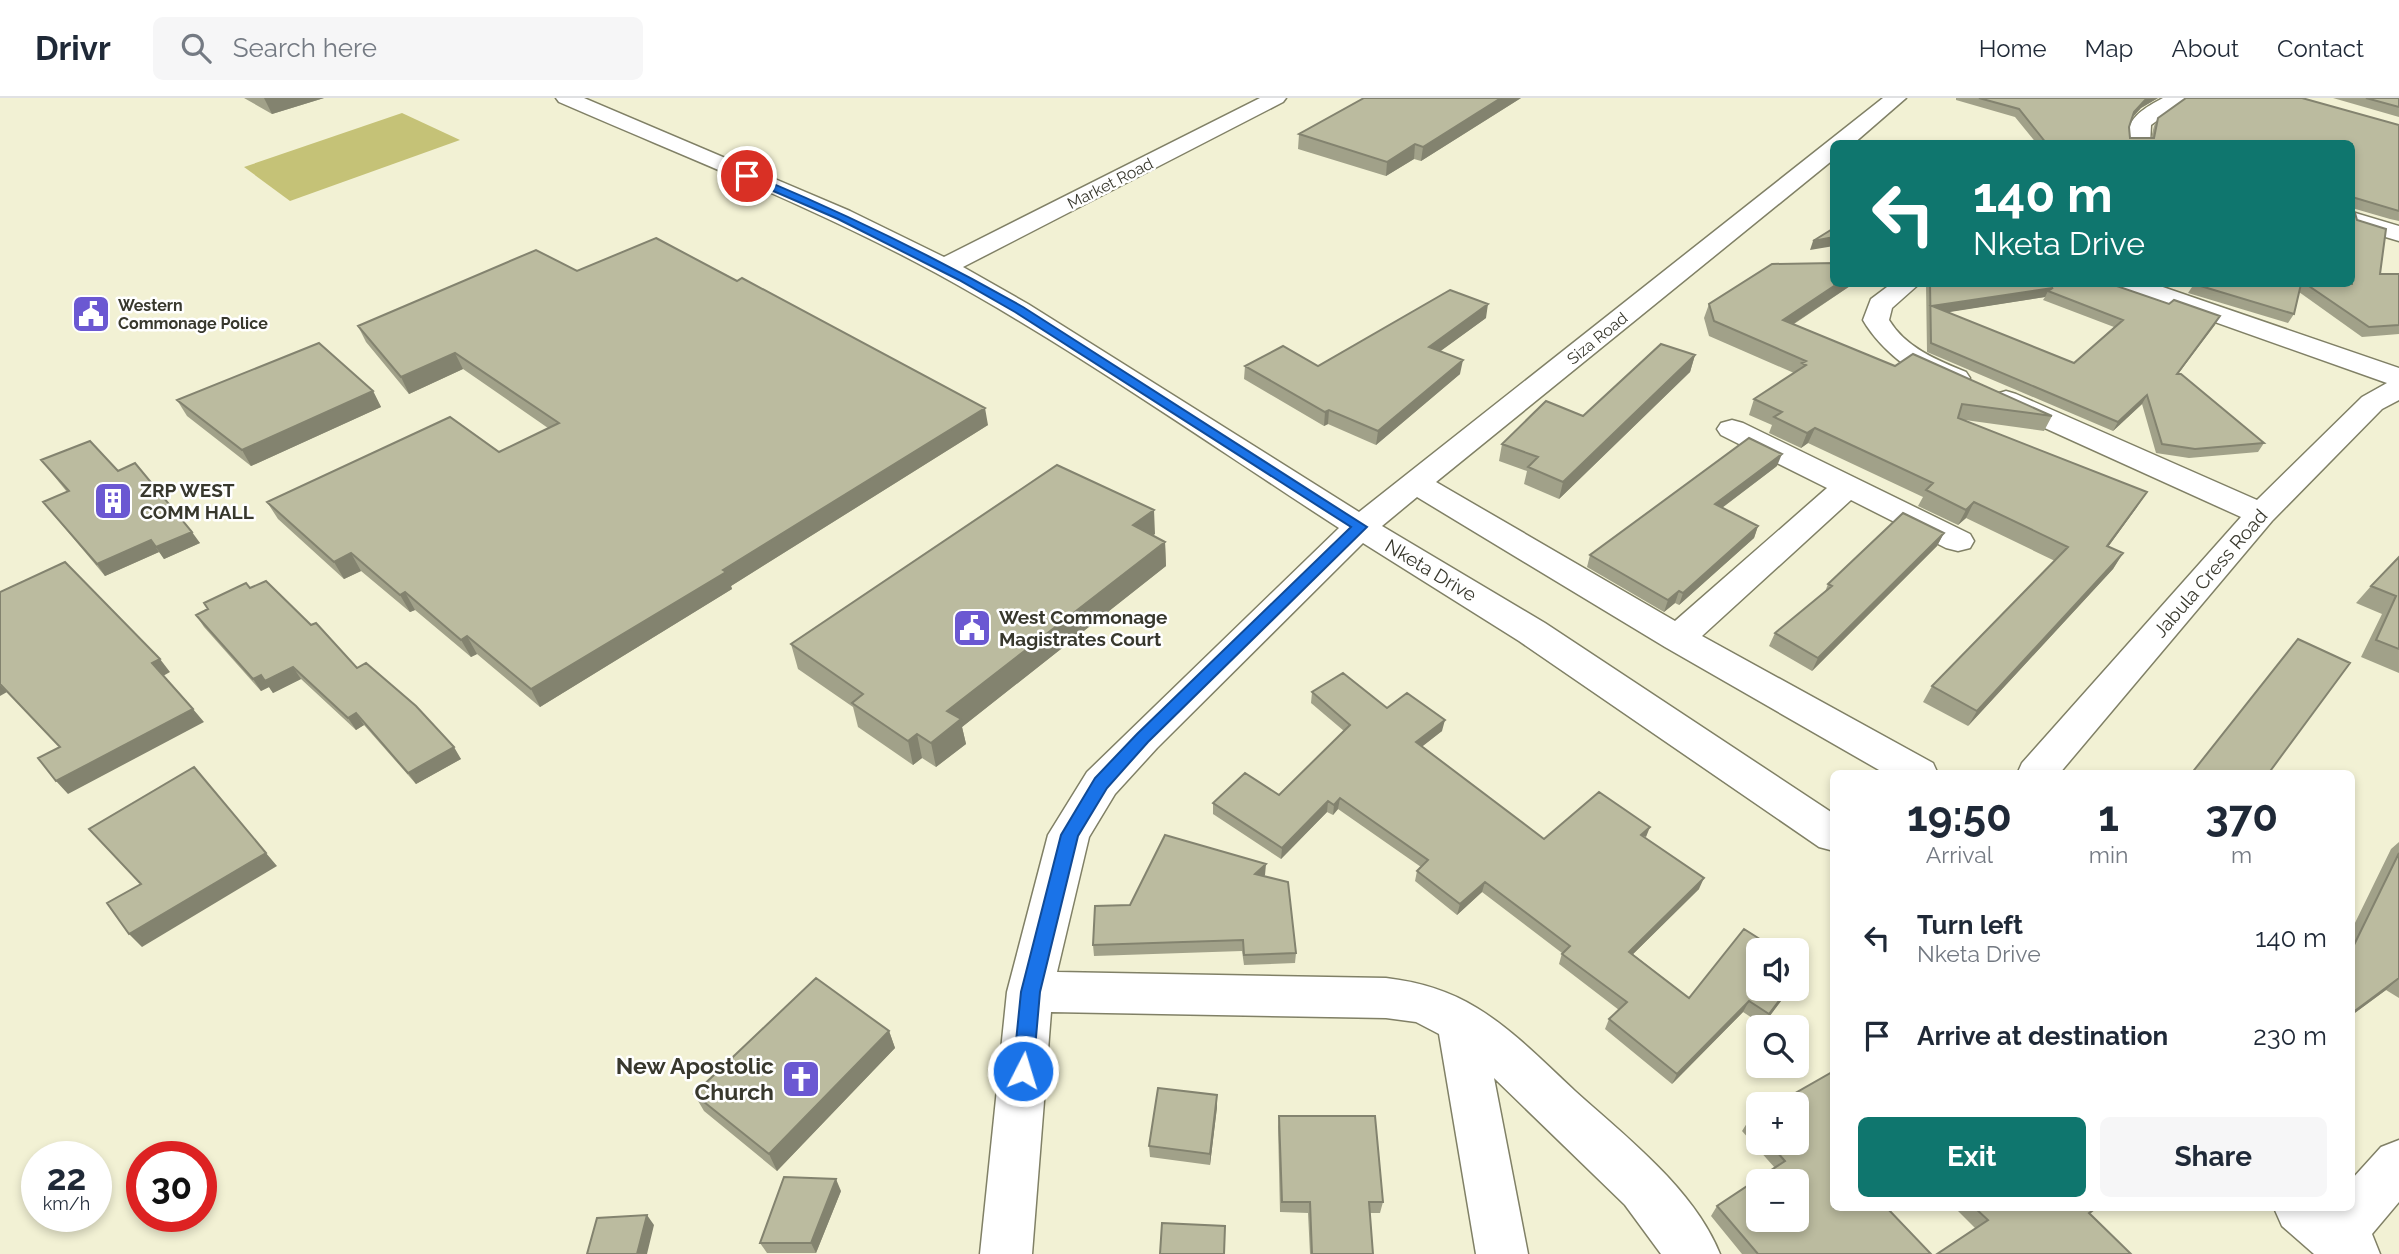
<!DOCTYPE html>
<html lang="en">
<head>
<meta charset="utf-8">
<style>
  :root { --surface:#fff; --page:#f6f6f7; --text:#1f2937; --muted:#747a83; --line:#e0e1e3; --accent:#0f766e }
  body { margin:0; font-family:Raleway,sans-serif; background:var(--page); color:var(--text); height:100vh; display:flex; flex-direction:column; font-size:26px; white-space:nowrap }
  * { box-sizing:border-box; margin:0 }
  p { font-size:23px; color:var(--muted) }
  .icon { flex:none; width:38px; height:38px; fill:none; stroke:currentColor; stroke-width:2; stroke-linecap:round; stroke-linejoin:round }
  .map { position:relative; flex:1; overflow:hidden }
  .panel { position:absolute; left:1830px; top:672px; width:525px; height:441px; display:flex; flex-direction:column; background:var(--surface); border-radius:10px; box-shadow:0 4px 10px #0003 }
  .panel>* { flex:none }
  .top-card { position:absolute; left:1830px; top:42px; width:525px; height:147px; border-radius:10px; box-shadow:0 4px 10px #0003; background:#0f766e; color:#fff; overflow:hidden }
  .fabs { position:absolute; left:1746px; top:840px; display:grid; gap:14px }
  .fabs a { display:grid; place-items:center; width:63px; height:63px; border-radius:10px; background:var(--surface); box-shadow:0 4px 10px #0003; font-size:35px }
  .speed { position:absolute; left:21px; top:1043px; display:flex; gap:14px; font-size:35px; font-weight:700; text-align:center }
  .speed>* { display:grid; place-content:center; width:91px; height:91px; border-radius:50%; background:var(--surface); box-shadow:0 4px 10px #0003; line-height:1 }
  .speed small { font-size:18px; font-weight:400 }
  .speed .limit { border:10px solid #d22; background:#fff; color:#111 }
  .pin { position:absolute; display:grid; place-items:center; width:60px; height:60px; color:#fff; margin:-30px; border:4px solid #fff; border-radius:50%; box-shadow:0 2px 7px #0007 }
  .me { position:absolute; width:77px; margin:-38px; rotate:5deg; stroke-linejoin:round; filter:drop-shadow(0 0 5px #0008) }
  .turn { display:flex; align-items:center; gap:24px; height:147px; padding:0 28px; font-size:32px }
  .turn .icon { width:91px; height:91px; stroke-width:2.5 }
  .turn b { display:block; font-size:49px; line-height:60px }
  .eta { display:flex; justify-content:space-evenly; align-items:center; height:119px; text-align:center }
  .eta b { font-size:42px; font-weight:700; line-height:49px }
  .action { display:flex; gap:14px; margin-top:auto; padding:14px 28px }
  .action a { flex:1; height:80px; border-radius:10px; background:var(--accent); color:#fff; font-size:28px; font-weight:700; line-height:80px; text-align:center }
  .action a+a { background:var(--page); color:var(--text) }
  ul { padding:0; list-style:none }
  li { display:flex; align-items:center; gap:21px; height:98px; padding:0 28px }
  li div { flex:1 }
  li b { display:block; font-size:26px }
  li em { font-style:normal }
  header { display:flex; align-items:center; gap:42px; box-sizing:border-box; height:98px; padding:0 35px; background:var(--surface); border-bottom:2px solid var(--line) }
  header strong { font-size:33px }
  nav { display:flex; gap:38px; margin-inline-start:auto; font-size:24px }
  .search { width:490px; height:63px; background:var(--page); display:flex; align-items:center; gap:18px; box-sizing:border-box; padding:0 24px; border-radius:10px; color:var(--muted); font-size:26px }
  .map>svg:first-child { display:block }
  .green { fill:#c5c277 }
  .lines { fill:none; stroke-linecap:round; stroke-linejoin:round }
  .minor-casing { stroke:#808066; stroke-width:3 }
  .minor { fill:#fff; fill-rule:evenodd }
  .wall { fill:#a1a189; fill-rule:evenodd }
  .shaded-wall { fill:#83836f }
  .building { fill:#bbbb9f; stroke:#83836f; stroke-width:2; fill-rule:evenodd }
  .route { fill:#1a73e8; stroke:#114b97; stroke-width:2 }
  .labels { text-anchor:middle; stroke-width:5; stroke-linejoin:round; paint-order:stroke }
  .far-street-label { font-size:16px; fill:#38382d; stroke:#fff }
  .far-poi-label { font-size:16px; font-weight:bold; fill:#38382d; stroke:#fff; text-anchor:start }
  .poi-label { font-size:19px; font-weight:bold; fill:#38382d; stroke:#fff; text-anchor:start }
  .street-label { font-size:19px; fill:#38382d; stroke:#fff }
  .near-poi-label { font-size:23px; font-weight:bold; fill:#38382d; stroke:#fff; text-anchor:end }
</style>
</head>
<body>
<header>
<strong>Drivr</strong>
<div class="search"><svg class="icon" aria-label="search" viewBox="0 0 24 24"><circle cx="10" cy="10" r="6"/><path d="M15 15l6 6"/></svg>Search here</div>
<nav><a>Home</a><a>Map</a><a>About</a><a>Contact</a></nav>
</header>
<div class="map">
<svg width="2399" height="1156" viewBox="0 0 2399 1156">
  <rect width="100%" height="100%" fill="#f2f1d4"/>
  <path class="green" d="M402 15 460 42 290 103 244 69Z"/>
  <g class="lines">
    <defs>
      <path id="minor" d="M556 0H584L850 113 944 159 1260 0H1286L1283 4 963 169 1028 206 1359 414 1883 0H1906L1853 46H1834V61L1436 384 1675 523 1827 390 1721 337 1717 331 1721 325 1732 322 1743 325 1970 436 1974 443 1970 450 1958 453 1946 450 1851 402 1702 538 1933 665 1938 676H1886L1665 549 1417 399 1382 428 1545 525 1834 716V753L1819 749 1519 543 1363 445 1157 650 1115 696 1089 739 1057 874 1386 880C1419 884 1448 892 1477 910 1513 932 1544 964 1575 993 1626 1039 1694 1091 1720 1156H1661L1625 1107 1494 980 1528 1156H1476L1439 936 1416 924 1386 920 1051 914 1032 1156H980L1007 894 1048 737 1087 674 1339 430C1206 344 1075 251 936 175 815 109 685 59 559 4Z
        M2163 0H2188L2151 27 2150 46H2128C2123 22 2144 10 2163 0Z
        M2352 114 2399 128V143L2352 129Z
        M1891 186H1919L1892 210 1889 222C1906 250 1937 262 1966 274L1970 280 1966 286C1929 295 1880 252 1863 222L1871 201Z
        M2118 186H2154L2399 270V302L2382 311 2272 423 2059 676H2017L2022 665 2241 419 1996 308 1991 302 1996 296 2006 293 2016 296 2257 402 2362 299 2387 285 2122 191Z
        M2399 1042V1104L2372 1136 2380 1156H2314L2282 1128 2274 1110H2352V1081L2381 1049Z"/>
    </defs>
    <use href="#minor" class="minor-casing"/>
    <use href="#minor" class="minor"/>
  </g>
  <path class="wall" d="M244 0H324L272 16Z
    M1521 0 1421 63 1414 61 1386 78 1298 51 1299 36Z
    M1956 0H2158L2141 10 2132 20 2129 29 2130 40H2151L2154 28 2158 20 2399 27V123L2390 121 2352 110V46H2037L2015 19 1956 2Z
    M2333 0H2399V19Z
    M577 173 988 327 731 488 732 491 540 609 477 556 471 559 415 512 410 514 361 473 344 481 278 421 267 404 499 354 548 330 463 271 409 296 366 244 358 228Z
    M2380 176H2399V236L2362 239 2299 194 2294 216 2288 225 2188 195 2194 186H2352Z
    M1834 186H1853L1794 226 1895 268 2052 318 2044 333 1965 322 2137 409 2108 449 2123 455 2113 471 1968 628 1923 604 1932 588 2055 463 1966 420 1958 427 1918 408 1923 399 1808 345 1801 350 1769 335 1772 327 1749 317 1754 301 1794 275 1709 238 1704 220 1709 206Z
    M1926 186H2111L2169 206 2220 218 2178 276 2264 345 2258 354 2189 360 2156 355 2142 306 2113 333 1927 254ZM2045 199 2043 202 2114 229 2074 265 1947 214Z
    M1486 220 1440 253 1460 276 1376 347 1328 326 1324 328 1244 281 1245 268H1318Z
    M1695 257 1690 274 1559 401 1524 386 1527 373 1499 363 1502 346 1583 318Z
    M373 293 381 309 251 368 187 318 177 302Z
    M41 362 118 373 200 445 164 461 159 454 105 478 43 404 67 394Z
    M1777 368 1722 410 1758 428 1754 440 1679 507 1675 505 1664 514 1587 469 1590 457Z
    M1944 435 1937 448 1812 573 1769 548 1775 535 1825 494 1828 486Z
    M1155 436 1152 438 1165 444 1166 468 962 629 966 646 936 669 922 660 913 667 858 629 853 609 798 571 791 546Z
    M2399 459V575L2361 559 2382 516 2356 505 2371 488Z
    M250 490 311 527 357 570 461 661 416 686 364 627 356 632 301 581 273 595 269 589 261 593 204 529 196 517 208 511 204 505Z
    M1312 594 1387 610 1442 633 1422 648 1544 741 1646 740 1699 791 1633 856 1689 900 1759 891H1790L1763 927 1743 914 1672 986 1605 931 1609 921 1619 912 1559 866 1562 855 1482 794 1457 817 1415 783 1417 773 1421 769 1338 711 1333 717 1327 714 1281 761 1213 716V705L1279 697 1344 633 1311 605Z
    M2399 744V900L2386 892 2352 917V831L2391 751Z
    M1265 777 1264 778 1296 855 1295 865 1244 867 1242 853 1094 858 1093 847 1130 807Z
    M889 933 895 950 777 1073 704 1013 694 996Z
    M1217 997V1009L1210 1067 1150 1059 1149 1048Z
    M1759 1016V1045H1797L1834 1110H1892L1889 1111 1931 1156H1742L1711 1118 1717 1108 1775 1070 1742 1033 1749 1022Z
    M1279 1018 1383 1104 1380 1115H1370L1373 1156H1310L1308 1115 1280 1114 1278 1029Z
    M841 1093 816 1155H767L760 1145Z
    M1955 1110H2097L2090 1116 1975 1130Z"/>
  <path class="shaded-wall" d="M264 0H324L272 16Z
    M1501 0H1521L1421 63 1423 49Z
    M2149 0H2158L2141 10 2130 22 2134 14 2145 2Z
    M1415 46 1414 61 1386 78 1387 64Z
    M1834 139V148L1810 152 1813 143Z
    M1837 186H1853L1778 236 1783 222Z
    M2053 190 2048 193 2045 199 1931 217 1932 208Z
    M1488 206 1486 220 1427 263 1429 249Z
    M2220 218 2215 227 2171 285 2177 276Z
    M455 255 463 271 409 296 401 279Z
    M1695 257 1690 274 1559 401 1563 384Z
    M1463 262 1460 276 1376 347 1378 333Z
    M373 293 381 309 251 368 242 352Z
    M2147 297 2142 306 2113 333 2118 324Z
    M985 310 988 327 731 488 732 491 540 609 531 591Z
    M1329 312 1328 326 1324 328 1325 314Z
    M1815 330 1808 345 1801 350 1807 335Z
    M1782 356 1777 368 1711 418 1715 406Z
    M2147 394 2137 409 2097 464 2107 448Z
    M1974 404 1966 420 1958 427 1966 412Z
    M1154 412 1155 436 1134 451 1133 427Z
    M1758 428 1754 440 1679 507 1683 495Z
    M192 434 200 445 164 461 156 449Z
    M1944 435 1937 448 1812 573 1818 560Z
    M151 442 159 454 105 478 97 466Z
    M1165 444 1166 468 962 629 966 646 936 669 931 645 947 613Z
    M351 455 361 473 344 481 334 464Z
    M2123 455 2113 471 1968 628 1977 613Z
    M1679 493 1675 505 1664 514 1668 502Z
    M405 494 415 512 410 514 400 497Z
    M467 538 477 556 471 559 461 542Z
    M160 561 170 574 163 578 152 565Z
    M293 569 301 581 273 595 269 589 261 593 253 581 261 577Z
    M0 587 7 594 0 598Z
    M193 611 204 624 68 696 56 683Z
    M356 615 364 627 356 632 348 620Z
    M1445 622 1442 633 1414 655 1416 644Z
    M917 636 922 660 913 667 908 643Z
    M454 649 461 661 416 686 408 675Z
    M1340 700 1338 711 1333 717 1334 707Z
    M1328 703 1327 714 1281 761 1282 750Z
    M1650 729 1646 739 1641 737Z
    M266 755 277 768 142 849 129 836Z
    M1266 766 1265 777 1255 787V776Z
    M1704 780 1699 791 1625 864 1629 854Z
    M1485 784 1482 794 1457 817 1460 806Z
    M2399 880 2386 892 2352 917V915Z
    M1788 891H1790L1763 927 1769 916Z
    M1749 903 1743 914 1672 986 1677 976Z
    M889 933 895 950 777 1073 769 1056Z
    M1217 997V1009L1210 1067V1056Z
    M836 1081 841 1093 816 1155 811 1145Z
    M647 1117 654 1127 647 1156H637Z"/>
  <path class="building" d="M1364 0H1501L1423 49 1415 46 1387 64 1299 36Z
    M1979 0H2149L2145 2 2134 14 2129 29 2130 40H2154L2158 20 2186 0H2302L2399 27V113L2352 99V46H2047L2019 11Z
    M2366 0H2399V9Z
    M2355 115 2357 122 2386 131 2380 176H2399V227L2369 229 2306 186H2352V116Z
    M1834 130V139L1813 143Z
    M656 140 737 183 742 180 985 310 723 472 726 474 531 591 467 538 461 542 405 494 400 497 351 455 334 464 267 404 450 319 499 354 559 325 455 255 401 279 358 228 536 152 577 173Z
    M1834 165V186H1837L1783 222 1895 268 1913 256 2052 318 1962 306 1958 320 2147 394 2107 448 2123 455 1977 613 1932 588 2068 449 1974 404 1966 412 1926 392 1933 385 1815 330 1807 335 1774 319 1782 314 1754 301 1806 267 1802 265 1806 263 1714 223 1709 206 1772 166Z
    M1930 186H2111L2169 206 2174 202 2220 218 2177 276H2181L2264 345 2195 351 2162 346 2147 297 2118 324 1931 245ZM2053 190 2048 193 2123 222 2074 265 1932 208Z
    M2194 186H2301L2294 216Z
    M1450 192 1488 206 1429 249 1463 262 1378 333 1329 312 1325 314 1245 268 1283 248 1318 268Z
    M319 245 373 293 242 352 177 302Z
    M1661 246 1695 257 1563 384 1528 369 1538 359 1502 346 1546 303 1583 318Z
    M1749 340 1782 356 1715 406 1758 428 1683 495 1679 493 1668 502 1590 457Z
    M90 343 118 373 135 365 192 434 156 449 151 442 97 466 43 404 69 393 41 362Z
    M1057 367 1154 412 1133 427 1165 444 947 613 961 621 931 645 917 636 908 643 852 605 863 596 791 546Z
    M1903 415 1944 435 1818 560 1775 535 1832 488 1828 486Z
    M2399 459V551L2376 542 2396 498 2371 488Z
    M65 464 160 561 152 565 193 611 56 683 38 660 60 649 0 586V494Z
    M266 483 311 527 316 525 357 570 366 565 416 608 454 649 408 675 356 615 348 620 293 569 265 583 261 577 253 581 196 517 208 511 204 505 246 485 250 490Z
    M2298 541 2350 565 2268 676H2191Z
    M1343 575 1387 610 1407 595 1445 622 1416 644 1544 741 1599 694 1650 729 1641 737 1704 780 1629 854 1689 900 1744 831 1777 852H1759V891H1788L1769 916 1749 903 1677 976 1609 921 1627 904 1562 856 1570 848 1485 784 1460 806 1417 773 1428 762 1340 700 1334 707 1328 703 1282 750 1213 705 1245 675 1279 697 1350 627 1312 594Z
    M194 669 266 755 129 836 107 805 141 786 89 731Z
    M1165 737 1266 766 1255 776 1288 784 1296 855 1244 857 1243 842 1093 847 1095 808 1130 807Z
    M2399 755V880L2352 915V851Z
    M1797 865 1804 870 1797 879Z
    M816 880 889 933 769 1056 694 996Z
    M1834 973V1110H1887L1931 1156H1758L1717 1108 1785 1063 1769 1045H1797V1006H1776ZM1759 1083H1797V1122H1759Z
    M1158 990 1217 997 1210 1056 1149 1048Z
    M1759 1016V1033L1749 1022Z
    M1279 1018H1375L1383 1104H1369L1373 1156H1312L1310 1104H1282Z
    M784 1079 836 1081 811 1145H760Z
    M1975 1110H2096L2089 1115 2131 1156H1937L1988 1122Z
    M647 1117 637 1156H587L597 1120Z
    M1162 1125 1225 1128 1224 1156H1160Z"/>
  <path class="route" d="M743 76H750C844 115 935 159 1023 209L1367 429 1148 644 1107 690 1078 738 1040 894 1033 973 1030 979 1023 982 1016 979 1013 973 1021 894 1061 737 1095 680 1137 636 1351 429 1015 214 959 182 838 121 743 80Z"/>
  <defs>
    <symbol id="civic-square" viewBox="-11 -11 22 22"><rect x="-9" y="-9" width="18" height="18" rx="4" fill="#6b58d2" stroke="#fff"/><path d="M-.6-6.5H3V-4.5H.6V-3L4-1V1h2V6H-6V1h2V-1L-.6-3ZM-1.2 2.5V6h2.4V2.5Z" fill="#fff"/></symbol>
    <symbol id="building-square" viewBox="-11 -11 22 22"><rect x="-9" y="-9" width="18" height="18" rx="4" fill="#6b58d2" stroke="#fff"/><path d="M-4-6H4V6H1V3H-1V6H-4ZM-2.5-4.3h1.7v1.8h-1.7ZM.8-4.3h1.7v1.8H.8ZM-2.5-1h1.7V.8h-1.7ZM.8-1h1.7V.8H.8Z" fill="#fff"/></symbol>
    <symbol id="church-square" viewBox="-11 -11 22 22"><rect x="-9" y="-9" width="18" height="18" rx="4" fill="#6b58d2" stroke="#fff"/><path d="M-1.2-6h2.4v3.5h3.3v2.4h-3.3V6h-2.4V-.1h-3.3v-2.4h3.3Z" fill="#fff"/></symbol>
  </defs>
  <g fill-rule="evenodd">
    <use href="#civic-square" x="69" y="194" width="44" height="44"/>
    <use href="#building-square" x="91" y="381" width="44" height="44"/>
    <use href="#civic-square" x="950" y="508" width="44" height="44"/>
    <use href="#church-square" x="779" y="959" width="44" height="44"/>
  </g>
  <g class="labels">
    <g class="far-street-label">
      <text transform="translate(1110 85) rotate(-27)" y="6">Market Road</text>
      <text transform="translate(1597 240) rotate(-39)" y="6">Siza Road</text>
    </g>
    <g class="far-poi-label">
      <text x="118" y="213">Western<tspan x="118" dy="18">Commonage Police</tspan></text>
    </g>
    <g class="poi-label">
      <text x="140" y="399">ZRP WEST<tspan x="140" dy="22">COMM HALL</tspan></text>
      <text x="999" y="526">West Commonage<tspan x="999" dy="22">Magistrates Court</tspan></text>
    </g>
    <g class="street-label">
      <text transform="translate(1431 472) rotate(31)" y="7">Nketa Drive</text>
      <text transform="translate(2210 475) rotate(-49)" y="7">Jabula Cress Road</text>
    </g>
    <g class="near-poi-label">
      <text x="774" y="976">New Apostolic<tspan x="774" dy="26">Church</tspan></text>
    </g>
  </g>
</svg>
<div class="fabs">
<a><svg class="icon" aria-label="sound" viewBox="0 0 24 24"><path d="M4 9h4l5-4v14l-5-4H4zM17 9q2 3 0 6"/></svg></a>
<a><svg class="icon" aria-label="search" viewBox="0 0 24 24"><circle cx="10" cy="10" r="6"/><path d="M15 15l6 6"/></svg></a>
<a>+</a>
<a>−</a>
</div>
<div class="speed"><div>22<small>km/h</small></div><div class="limit">30</div></div>
<div class="pin" style="left:747px;top:78px;background:#d93025"><svg class="icon" aria-label="arrive" viewBox="0 0 24 24"><path d="M6 21V4h12l-3 4 3 4H6"/></svg></div>
<svg class="me" style="left:1023px;top:973px" viewBox="-20 -20 40 40"><circle r="17" fill="#1a73e8" stroke="#fff" stroke-width="3"/><path d="M0-11L8 9 0 5-8 9z" fill="#fff"/></svg>
<div class="top-card">
<div class="turn"><svg class="icon" aria-label="left" viewBox="0 0 24 24"><path d="M17 20v-9H6M10 6l-5 5 5 5"/></svg><div><b>140 m</b>Nketa Drive</div></div>
</div>
<section class="panel">
<div class="eta">
<div><b>19:50</b><p>Arrival</p></div>
<div><b>1</b><p>min</p></div>
<div><b>370</b><p>m</p></div>
</div>
<ul>
<li><svg class="icon" aria-label="left" viewBox="0 0 24 24"><path d="M17 20v-9H6M10 6l-5 5 5 5"/></svg><div><b>Turn left</b><p>Nketa Drive</p></div><em>140 m</em></li>
<li><svg class="icon" aria-label="arrive" viewBox="0 0 24 24"><path d="M6 21V4h12l-3 4 3 4H6"/></svg><div><b>Arrive at destination</b></div><em>230 m</em></li>
</ul>
<div class="action"><a>Exit</a><a>Share</a></div>
</section>
</div>
</body>
</html>
